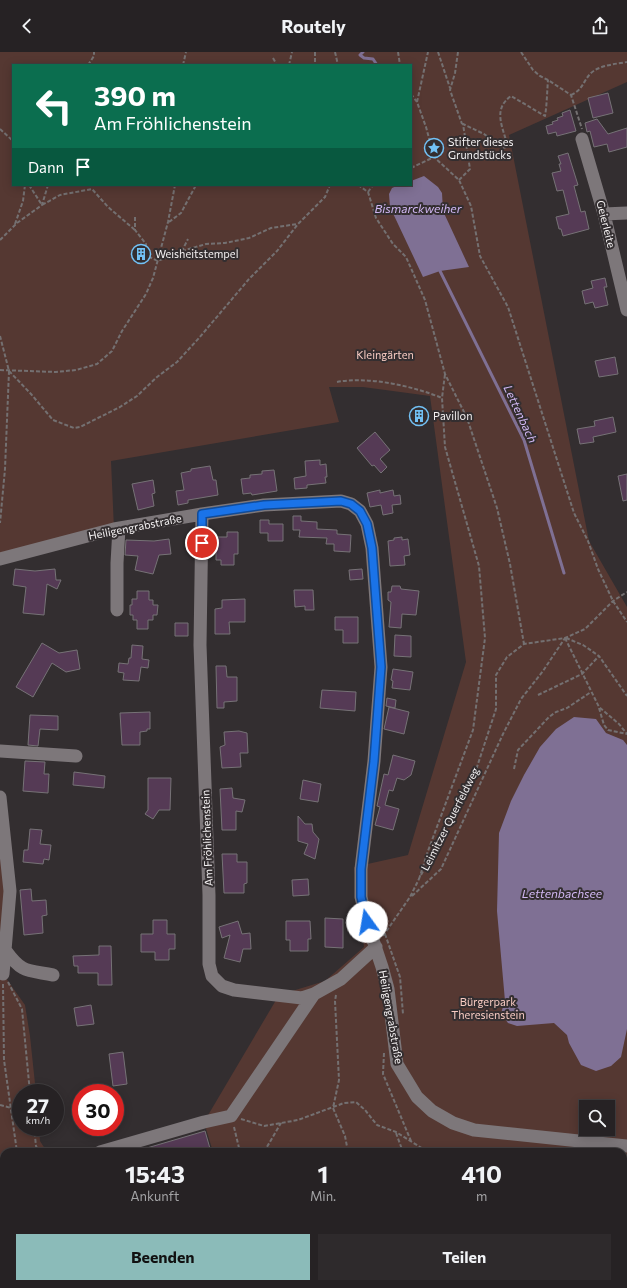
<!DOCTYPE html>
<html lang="de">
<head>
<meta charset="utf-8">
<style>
  :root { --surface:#262224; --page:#2e2a2c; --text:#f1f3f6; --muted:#a4a4a6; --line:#423f41; --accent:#8bbbb9 }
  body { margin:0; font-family:Commissioner,sans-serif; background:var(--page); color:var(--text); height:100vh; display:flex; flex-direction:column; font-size:15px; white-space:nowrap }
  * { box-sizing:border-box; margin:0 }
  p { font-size:13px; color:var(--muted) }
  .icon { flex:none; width:22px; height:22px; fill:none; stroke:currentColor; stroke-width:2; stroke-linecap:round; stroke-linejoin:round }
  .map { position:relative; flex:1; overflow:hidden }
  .details { position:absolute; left:0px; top:1096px; width:627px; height:140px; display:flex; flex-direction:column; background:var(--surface); border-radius:12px 12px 0 0; box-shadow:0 2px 10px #0003,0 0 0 1px var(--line) }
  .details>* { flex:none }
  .guide { position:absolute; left:12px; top:12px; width:400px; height:122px; border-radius:0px; box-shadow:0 2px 10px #0003,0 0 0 1px var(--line); background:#0b6e4f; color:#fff; overflow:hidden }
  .tools { position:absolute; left:579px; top:1048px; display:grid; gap:8px }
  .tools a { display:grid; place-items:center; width:36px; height:36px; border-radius:0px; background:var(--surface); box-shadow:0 2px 10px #0003,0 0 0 1px var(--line); font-size:20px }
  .speed { position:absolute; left:12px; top:1032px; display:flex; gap:8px; font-size:20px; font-weight:700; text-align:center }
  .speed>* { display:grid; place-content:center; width:52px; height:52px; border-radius:50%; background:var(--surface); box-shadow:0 2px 10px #0003,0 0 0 1px var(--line); line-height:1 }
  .speed small { font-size:10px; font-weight:400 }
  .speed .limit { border:6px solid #d22; background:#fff; color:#111 }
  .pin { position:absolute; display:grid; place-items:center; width:34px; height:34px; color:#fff; margin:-17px; border:2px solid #fff; border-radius:50%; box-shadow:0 1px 4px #0007 }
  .me { position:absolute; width:44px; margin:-22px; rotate:347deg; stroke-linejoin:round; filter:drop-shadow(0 0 3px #0008) }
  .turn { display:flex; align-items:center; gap:14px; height:84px; padding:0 16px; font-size:18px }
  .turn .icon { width:52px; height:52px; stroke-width:2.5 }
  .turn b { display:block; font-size:28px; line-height:34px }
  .then { display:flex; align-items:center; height:38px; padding:0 16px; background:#0003; gap:8px; font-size:15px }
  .eta { display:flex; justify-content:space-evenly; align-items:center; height:68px; text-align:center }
  .eta b { font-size:24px; font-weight:700; line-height:28px }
  .cta { display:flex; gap:8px; margin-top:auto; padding:8px 16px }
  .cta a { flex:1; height:46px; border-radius:0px; background:var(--accent); color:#111; font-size:16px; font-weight:700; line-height:46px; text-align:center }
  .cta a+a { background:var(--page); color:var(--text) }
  header { display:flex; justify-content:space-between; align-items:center; height:52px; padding:0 16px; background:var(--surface); font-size:18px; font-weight:700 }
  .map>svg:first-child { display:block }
  .green { fill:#553832; fill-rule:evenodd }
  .water { fill:#7f7094 }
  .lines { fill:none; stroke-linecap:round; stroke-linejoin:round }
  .stream { stroke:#7f7094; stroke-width:3 }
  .building { fill:#553a55; stroke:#767276 }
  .path { stroke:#747071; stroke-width:2; stroke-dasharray:4 2; stroke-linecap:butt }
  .minor { stroke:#7d777a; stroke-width:13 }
  .route-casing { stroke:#114b97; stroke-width:10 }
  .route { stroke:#1a73e8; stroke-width:7 }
  .labels { text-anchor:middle; stroke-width:4; stroke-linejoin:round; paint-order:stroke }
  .poi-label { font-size:11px; fill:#f4f1f2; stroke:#332e30; text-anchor:start }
  .street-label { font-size:11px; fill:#f4f1f2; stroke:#332e30 }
  .park-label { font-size:11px; fill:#f8cbc2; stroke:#332e30 }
  .water-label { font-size:12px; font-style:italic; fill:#d1b7f3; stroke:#332e30 }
</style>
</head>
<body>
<header><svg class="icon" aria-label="back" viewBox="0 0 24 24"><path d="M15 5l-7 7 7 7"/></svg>Routely<svg class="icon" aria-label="share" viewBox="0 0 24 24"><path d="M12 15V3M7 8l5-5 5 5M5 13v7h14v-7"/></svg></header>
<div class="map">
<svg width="627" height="1236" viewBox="0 0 627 1236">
  <rect width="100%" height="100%" fill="#332e30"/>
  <path class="green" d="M0 0H627V30L509 83 589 489 627 555V1236H252L251 1232H623V1100H213L204 1070 279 943 325 929 364 895 354 815 408 803 466 610 430 344 363 335H329L339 370 111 409 114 477 0 507ZM13 13H411V133H13ZM586 1055H608V1077H586Z
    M0 745 10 839 3 922 25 953 30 984 36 1041H21V1075H39L40 1089 47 1100H4V1232H159L160 1236H0Z
    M195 1232H248L249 1236H196Z"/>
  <path class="water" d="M424 124 438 135 442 141 443 159 469 215 440 219 423 225 390 155 389 142 392 136 399 133H411V129Z
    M574 665 596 667 606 681 623 688 627 693V977L621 1005 611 1014 596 1019 581 1013 569 991 567 983 554 971 517 974 508 971 501 961 505 949 497 859 499 781 511 749 524 723 540 695 556 677Z"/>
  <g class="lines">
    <path class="stream" d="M363 0 360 3 364 6 373 7 377 13
      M440 219 524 388 564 521"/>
  </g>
  <path class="building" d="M608 41 613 61 593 66 588 46Z
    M570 58 576 79 557 84 556 80 548 82 546 74 553 72 552 70 558 68 557 66 563 64 562 61Z
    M597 67 608 82 627 76V95L609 100 607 92 594 95 590 79 587 80 585 71Z
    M568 101 578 133 574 134 581 160 585 159 589 177 563 184 561 177H559L556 165 569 162 563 138 557 139 552 121 561 119 559 112H561L558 104Z
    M143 196 147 204 140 207 136 200Z
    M605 226 607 235H604L608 253 595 256 593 250 585 252 582 239 593 236 591 229Z
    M615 305 618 322 599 325 595 309Z
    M414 358 424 360 423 371 413 369Z
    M613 365 616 380 593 385 594 390 580 392 577 377 595 374 594 369Z
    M375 380 390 398 380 407 387 415 381 421 374 413 372 414 357 396Z
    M320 408V413L326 412 327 425H325L326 431 307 433V436L295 437 294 426 306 424 305 409Z
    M210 414 213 428H216L218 443 188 448V451L178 453 176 439 184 438 181 421 191 419V417Z
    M274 418 277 439 252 443 251 441 243 442 241 427 250 426V423L262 422V419Z
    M627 422V448L623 449 618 424Z
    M153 428 155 441 152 442 154 454 138 458 132 432Z
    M380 438V441L393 438 394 444 400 443 401 452 392 453 393 461 383 463 381 453 370 455 367 441Z
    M293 464H301V469L317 470V477L337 478V482L351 483 350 500 334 499V492H326L327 486 299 485 300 478H293Z
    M260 468H269V472H283V489H268V481H260Z
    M227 480H238V502H234V513H221V508H216V485H227Z
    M402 485V488L408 487 410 503 404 504 405 513 390 514 388 489 394 488V486Z
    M169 487 171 502 159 503 153 522 135 518 138 504 125 503 126 488 154 489Z
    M15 517 35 519 55 517 56 528H61L57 537 47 532 44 563 23 561 26 535 13 533Z
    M362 517 363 527 350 528 349 518Z
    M392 534H400L401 537 419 539 416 563 402 562 401 576 389 575 391 550 388 548V540H391Z
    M294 538H313L314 558H305V554L295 555Z
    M137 539H149V548H153V553H158L157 563H153V568H148V577H137V568H133V563H130V553H132V547H137Z
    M245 547V570H229L230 582H215V557L222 556V548Z
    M335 565H358V591H343V578H335Z
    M175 571H188V584H175Z
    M395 583 411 584V605L394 604Z
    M42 591 59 601 77 598 80 617 66 620 52 611 33 645 16 635Z
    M132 593 143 594 142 607 149 608 148 616 141 615 139 629 123 628 124 621 118 620 119 611 128 612 129 606H131Z
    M216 614H226L227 625H237V649L224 650V656H217Z
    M393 617 413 620 410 638 392 636 393 629 391 628Z
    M322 638 356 640 355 659 320 656Z
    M387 646 396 648 395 656 386 654Z
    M389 655 409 660 404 682 384 677Z
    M150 660V677H147V679L140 680V693H122L120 661Z
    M30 663 58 664V678L40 677 38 694 28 693Z
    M239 679 247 681 248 701H240L241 715 222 716 220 695 225 693 224 680Z
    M393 703 415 709 411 723 404 728 397 726 393 739 389 738 385 753 399 757 393 778 375 773 380 755 377 754 384 722 388 723Z
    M25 709 45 710 44 722H49L48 741 23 739Z
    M74 720 105 724 104 736 73 733Z
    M148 726H171L170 758H159L153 767 145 762 148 758Z
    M303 728 321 732 318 750 300 747Z
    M232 736 233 746 245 748 242 760 236 759V778H222L220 737Z
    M298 764 305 772H312L313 780 319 787 315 807 304 802 308 792 298 789Z
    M30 777 42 778 40 792 51 793 49 808 44 807 43 812 23 810 24 798H28Z
    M222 802H237V810H247V831L244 832V841H224Z
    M308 827 309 843 293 844 292 828Z
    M31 837 32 849 46 848 47 863 42 864 43 881 24 883 20 838Z
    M325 866 343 867V896L325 895Z
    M153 868H167V882H175V897H169V908H155V900H141V882H153Z
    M238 869 242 882 250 881 251 897H243L240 910 224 906 230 883 222 886 219 875Z
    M286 869H310L311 887H308V899H290V888H286Z
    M99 894H111L112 933H98V921H78V914H74L73 904 99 903Z
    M91 953 94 972 77 974 74 956Z
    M123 1000 127 1032 113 1034 109 1002Z
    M205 1079 211 1100H140V1098Z"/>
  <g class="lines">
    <path class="path" d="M315 0V13
      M335 0 338 13
      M398 0 400 13
      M438 0 450 36
      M458 0 455 21 450 38 462 72
      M521 0 533 18 540 24 548 28 571 43 582 77
      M273 6 277 13
      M88 13 94 4V0
      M183 13 186 0
      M289 13 292 0
      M411 42 417 50 426 75 434 105 459 128 471 154 480 204 508 255 574 461 588 489 598 517 613 549 627 570
      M571 43C583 38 583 29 591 21 600 13 616 12 627 10
      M417 50 428 0
      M0 77 13 89
      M411 116 434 105
      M459 128 470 117 463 72 484 82 503 96 506 95 507 92C502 73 493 57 511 44L545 64C547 52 547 40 548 28
      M29 133 42 153 60 143 92 137 108 155 135 178
      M358 133 368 140 376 166 393 192 406 205 425 248 445 322 467 366 497 456 510 512 524 592
      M368 140 373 133
      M135 165V178L146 192 147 204
      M169 170 181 161 196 133
      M15 172 23 149 25 133
      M0 188 17 171 42 153 48 133
      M182 199 206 192 225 191 249 186 271 176 297 172
      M143 202 158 209 182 199 188 187
      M0 284 9 319 5 417 0 471
      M0 318 56 320 76 318 97 312 112 299 122 279 146 242 153 226 168 170 175 133
      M9 319 31 342 53 368 74 376 80 375 120 355 137 344 157 325 177 310 199 286 249 227 277 199 298 172 325 145 330 133
      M337 330C368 324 413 334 442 346
      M565 586 599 655 619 672 627 682
      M566 586 583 593 599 604 627 644
      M538 643 582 622 599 604
      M599 656 604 673 608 678 627 682
      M514 717 518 698 549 665 556 660 567 656 591 640
      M421 823 476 718 496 657V623L507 605 524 592 565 586 585 577 613 549 627 540
      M419 827 428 799 473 678 485 586 479 514 445 395 442 346 445 322
      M412 844 441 817 503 682 521 647 543 619 565 586
      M385 882 400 925 403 962
      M383 884 410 845 419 827
      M8 930 22 957 30 1041
      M3 932 4 1008 17 1100
      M336 943 335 949 339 1028 333 1056 345 1084 348 1100
      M384 1001 383 1022 411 1089
      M0 1053 11 1056
      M241 1067 264 1074 298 1068 344 1051 356 1050 365 1058 377 1073 396 1080 428 1100
      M34 1075 36 1094 39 1100
      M234 1075 240 1100
      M396 1081 403 1100
      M264 1100 281 1071
      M0 1140H4
      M0 1228 4 1236
      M25 1232V1236
      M277 1232 279 1236
      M357 1232V1236
      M518 1232 519 1234 525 1232
      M556 1232 563 1236
      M62 1236 63 1232
      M396 1236V1232"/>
    <path class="minor" d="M582 87 604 162 627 258
      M604 162 627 161
      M202 462 200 593 209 843V912L212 924 222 934 234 938 302 946 314 942 341 927 376 895
      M0 507 114 477 202 462 264 453 341 449 351 452 360 459 367 472 372 496 381 615 374 709 361 817V845L367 870 382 915 388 937 397 1012 417 1045 432 1059 453 1071 474 1078 627 1094
      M117 558V511L119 476
      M0 699 76 704
      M0 745 10 839 3 922
      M6 899C22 921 27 918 53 923
      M100 1100 204 1070 231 1064 314 942
      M623 1165 627 1164
      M495 1236 504 1232"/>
  </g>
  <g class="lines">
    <defs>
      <path id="route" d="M202 491V462L264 453 341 449 351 452 360 459 367 472 372 496 381 615 374 709 361 817V845L367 870"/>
    </defs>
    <use href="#route" class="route-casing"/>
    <use href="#route" class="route"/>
  </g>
  <defs>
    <symbol id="sight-ring" viewBox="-11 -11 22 22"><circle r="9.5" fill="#332e30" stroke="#72c1f5" stroke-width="1.5"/><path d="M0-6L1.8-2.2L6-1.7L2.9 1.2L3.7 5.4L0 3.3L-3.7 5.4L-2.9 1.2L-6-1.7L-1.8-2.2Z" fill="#72c1f5"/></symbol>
    <symbol id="building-ring" viewBox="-11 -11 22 22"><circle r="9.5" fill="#332e30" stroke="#72c1f5" stroke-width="1.5"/><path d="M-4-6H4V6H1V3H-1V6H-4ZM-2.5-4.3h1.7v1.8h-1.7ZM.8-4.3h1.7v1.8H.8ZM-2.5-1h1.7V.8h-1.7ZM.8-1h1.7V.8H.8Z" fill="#72c1f5"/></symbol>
  </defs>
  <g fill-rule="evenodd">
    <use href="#sight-ring" x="423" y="85" width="22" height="22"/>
    <use href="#building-ring" x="130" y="191" width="22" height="22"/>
    <use href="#building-ring" x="408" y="353" width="22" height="22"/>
  </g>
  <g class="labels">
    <g class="poi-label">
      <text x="448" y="94">Stifter dieses<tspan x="448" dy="13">Grundstücks</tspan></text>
      <text x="155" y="206">Weisheitstempel</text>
      <text x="433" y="368">Pavillon</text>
    </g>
    <g class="street-label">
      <text transform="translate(606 172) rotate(76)" y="4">Geierleite</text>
      <text transform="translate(135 475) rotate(-11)" y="4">Heiligengrabstraße</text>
      <text transform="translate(450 767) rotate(-63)" y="4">Leimitzer Querfeldweg</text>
      <text transform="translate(207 786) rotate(-92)" y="4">Am Fröhlichenstein</text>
      <text transform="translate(391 965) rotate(80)" y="4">Heiligengrabstraße</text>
    </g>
    <g class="park-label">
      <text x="385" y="307">Kleingärten</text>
      <text x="488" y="954">Bürgerpark<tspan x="488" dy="13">Theresienstein</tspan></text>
    </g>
    <g class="water-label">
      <text x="418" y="161">Bismarckweiher</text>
      <text transform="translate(520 362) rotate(65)" y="4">Lettenbach</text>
      <text x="562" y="846">Lettenbachsee</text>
    </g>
  </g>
</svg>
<div class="tools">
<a><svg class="icon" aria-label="search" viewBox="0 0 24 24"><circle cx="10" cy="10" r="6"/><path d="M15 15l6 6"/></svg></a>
</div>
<div class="speed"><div>27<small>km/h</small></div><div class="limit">30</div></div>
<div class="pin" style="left:202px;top:491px;background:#d93025"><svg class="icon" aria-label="arrive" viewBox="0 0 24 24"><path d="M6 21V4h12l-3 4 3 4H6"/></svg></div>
<svg class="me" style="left:367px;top:870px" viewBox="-20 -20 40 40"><circle r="19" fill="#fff"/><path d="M0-13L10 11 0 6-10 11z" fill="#1a73e8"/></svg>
<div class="guide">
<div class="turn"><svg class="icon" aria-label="left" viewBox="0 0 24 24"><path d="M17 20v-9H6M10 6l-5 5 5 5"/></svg><div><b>390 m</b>Am Fröhlichenstein</div></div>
<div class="then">Dann<svg class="icon" aria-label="arrive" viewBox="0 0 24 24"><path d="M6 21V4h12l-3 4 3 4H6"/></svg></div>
</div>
<section class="details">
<div class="eta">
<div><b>15:43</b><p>Ankunft</p></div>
<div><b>1</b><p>Min.</p></div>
<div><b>410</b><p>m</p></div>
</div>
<div class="cta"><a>Beenden</a><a>Teilen</a></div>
</section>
</div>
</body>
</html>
